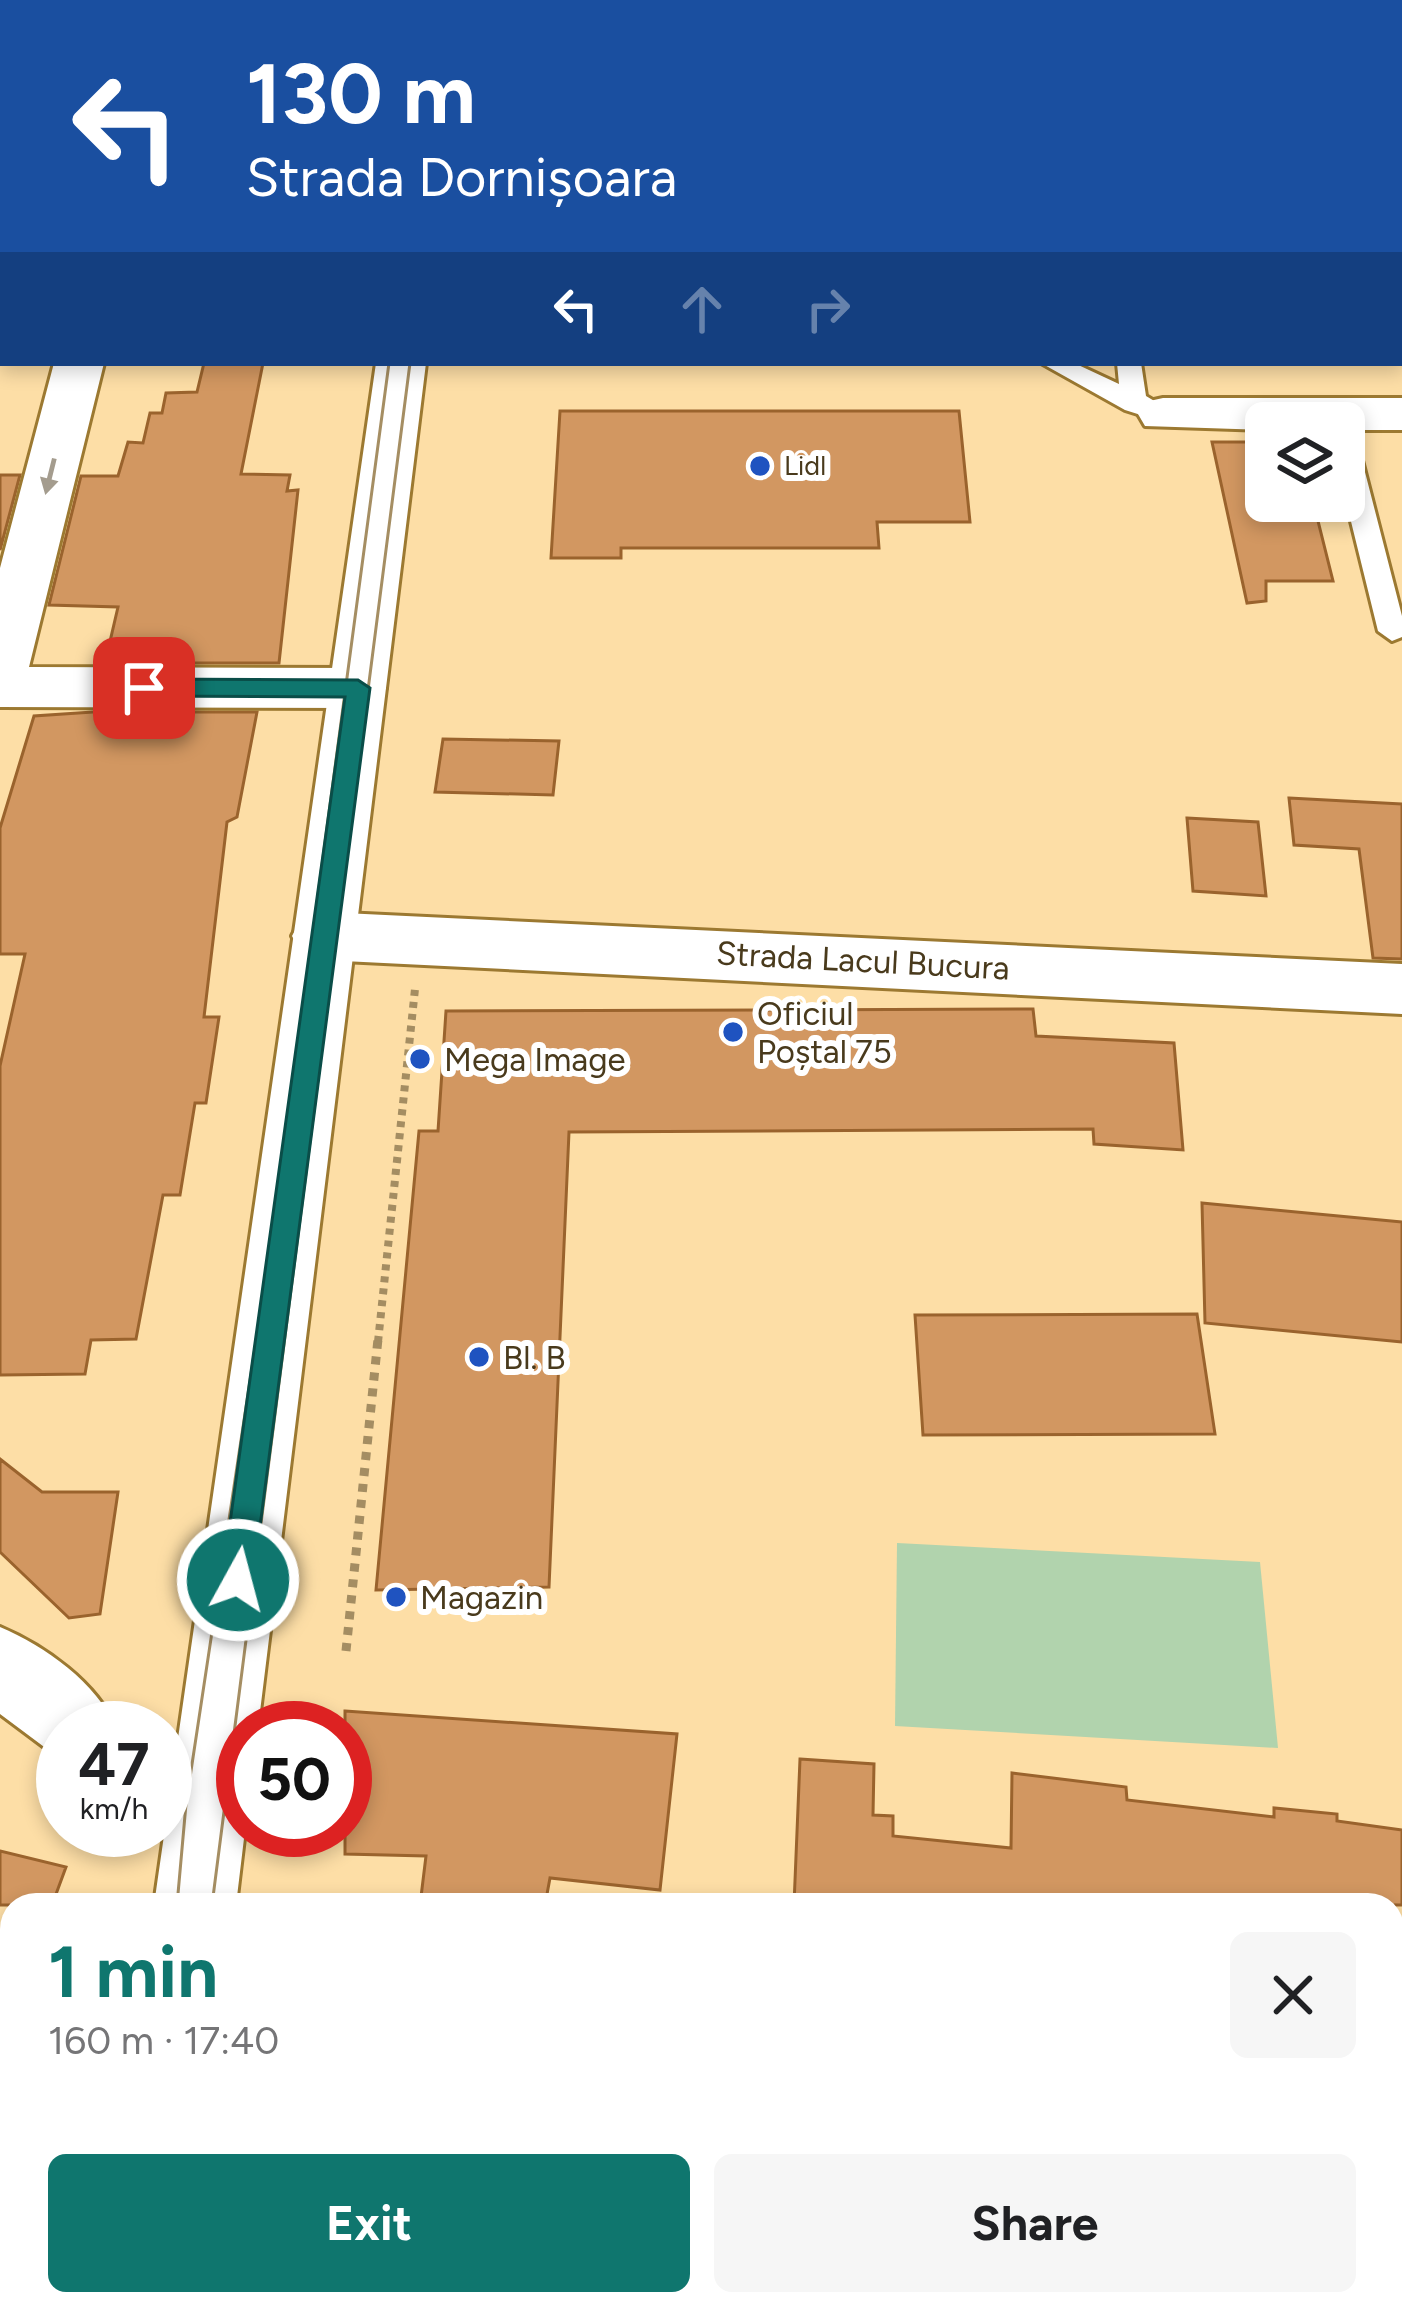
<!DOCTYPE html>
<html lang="en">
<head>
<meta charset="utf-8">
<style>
  :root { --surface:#fff; --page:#f6f6f6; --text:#202124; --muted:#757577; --accent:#0f766e }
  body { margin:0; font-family:Figtree,sans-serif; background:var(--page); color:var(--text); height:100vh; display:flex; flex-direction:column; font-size:45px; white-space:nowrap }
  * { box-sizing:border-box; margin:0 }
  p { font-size:39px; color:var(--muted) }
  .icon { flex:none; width:66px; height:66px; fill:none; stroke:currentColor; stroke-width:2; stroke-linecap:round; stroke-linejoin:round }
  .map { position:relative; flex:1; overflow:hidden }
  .drawer { position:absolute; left:0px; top:1893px; width:1404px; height:423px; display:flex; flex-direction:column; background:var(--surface); border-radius:36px 36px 0 0; box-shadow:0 6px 18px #0003 }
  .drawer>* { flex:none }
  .banner { position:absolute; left:0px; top:0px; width:1404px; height:366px; box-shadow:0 6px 18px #0003; background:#1a4fa0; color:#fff; overflow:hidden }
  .controls { position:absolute; left:1245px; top:402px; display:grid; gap:24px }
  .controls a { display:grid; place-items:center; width:120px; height:120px; border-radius:18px; background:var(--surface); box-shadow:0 6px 18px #0003; font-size:60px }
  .speed { position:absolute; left:36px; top:1701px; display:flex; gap:24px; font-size:60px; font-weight:700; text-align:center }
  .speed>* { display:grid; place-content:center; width:156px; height:156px; border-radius:50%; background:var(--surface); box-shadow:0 6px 18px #0003; line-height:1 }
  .speed small { font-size:30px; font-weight:400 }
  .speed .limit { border:18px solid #d22; background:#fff; color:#111 }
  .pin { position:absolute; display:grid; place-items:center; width:102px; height:102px; color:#fff; margin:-51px; border-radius:24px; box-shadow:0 6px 18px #0006 }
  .me { position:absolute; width:132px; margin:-66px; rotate:7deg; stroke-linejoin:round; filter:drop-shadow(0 0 9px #0008) }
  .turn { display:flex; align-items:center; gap:42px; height:252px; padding:0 48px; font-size:54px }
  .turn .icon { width:156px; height:156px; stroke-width:2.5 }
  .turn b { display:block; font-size:84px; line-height:102px }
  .lanes { display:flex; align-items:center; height:114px; padding:0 48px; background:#0003; justify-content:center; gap:60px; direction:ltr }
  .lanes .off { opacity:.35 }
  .round { display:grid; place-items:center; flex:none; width:126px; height:126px; border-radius:18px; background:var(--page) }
  .summary { display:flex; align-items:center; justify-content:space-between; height:204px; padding:0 48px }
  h1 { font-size:72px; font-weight:700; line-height:90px; color:var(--accent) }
  .action { display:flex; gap:24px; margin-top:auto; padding:24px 48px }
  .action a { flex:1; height:138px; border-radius:18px; background:var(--accent); color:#fff; font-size:48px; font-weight:700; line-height:138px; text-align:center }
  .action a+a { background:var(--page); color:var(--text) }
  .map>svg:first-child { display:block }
  .green { fill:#b1d3ad }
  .building { fill:#d29761; stroke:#9a632d; stroke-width:3 }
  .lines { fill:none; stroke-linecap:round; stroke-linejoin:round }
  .lane-casing { stroke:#9c7931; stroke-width:6 }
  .street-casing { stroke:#9c7931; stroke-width:6 }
  .secondary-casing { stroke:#9c7931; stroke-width:6 }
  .path-far1 { stroke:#a48d62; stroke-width:8; stroke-dasharray:6 6; stroke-linecap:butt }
  .path { stroke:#a48d62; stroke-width:9; stroke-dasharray:8 8; stroke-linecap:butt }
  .lane { fill:#fff; fill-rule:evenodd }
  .street { fill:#fff; fill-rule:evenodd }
  .secondary { fill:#fff; fill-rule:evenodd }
  .tram { stroke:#a58e63; stroke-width:3 }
  .oneway { fill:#a49c8e }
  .route { fill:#0f766e; stroke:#0a4d48; stroke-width:3 }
  .poi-dot { fill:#1f53c0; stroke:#fff; stroke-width:4.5 }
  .labels { text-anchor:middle; stroke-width:12; stroke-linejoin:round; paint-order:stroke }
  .far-poi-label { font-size:27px; fill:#493a1c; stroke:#fff; text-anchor:start }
  .street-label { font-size:33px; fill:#493a1c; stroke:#fff }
  .poi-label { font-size:33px; fill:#493a1c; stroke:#fff; text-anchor:start }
</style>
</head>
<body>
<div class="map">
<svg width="1402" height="2315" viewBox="0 0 1402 2315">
  <rect width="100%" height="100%" fill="#fddea6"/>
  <path class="green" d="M897 1543 1260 1562 1278 1748 895 1726Z"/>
  <path class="building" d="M204 363H263L241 474 290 475 287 491 298 490 279 663H105L118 607 49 605 81 476H118L128 442 143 443 150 413H162L166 393 197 392Z
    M560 411H959L970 522H877L879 548H621V558H551Z
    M1212 442H1266V501H1313L1333 581H1266V601L1247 603Z
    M0 475H20L0 550Z
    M93 712H257L237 817 227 822 204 1017H219L206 1103H195L180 1195H163L136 1339 91 1340 85 1374 0 1375V1066L25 954H0V828L34 716Z
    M443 739 559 741 553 795 435 792Z
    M1289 798 1402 804V959L1373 958 1359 849 1294 845Z
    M1187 818 1258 822 1266 896 1193 891Z
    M1033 1009 1036 1036 1174 1043 1183 1150 1094 1144 1093 1129 569 1132 549 1587 376 1590 419 1131H438L446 1011Z
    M1202 1203 1402 1222V1342L1205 1323Z
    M1197 1314 1215 1434 923 1435 915 1315Z
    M0 1459 42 1492H118L100 1614 69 1618 0 1552Z
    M345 1711 677 1734 660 1890 550 1878 545 1905H420L426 1856 345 1854Z
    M800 1759 874 1764 873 1815 893 1816V1836L1011 1848 1012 1773 1126 1787 1127 1800 1274 1817V1808L1337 1814V1821L1402 1830V1905L966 1901V1905H794Z
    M0 1851 66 1867 52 1905H0Z"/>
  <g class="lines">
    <defs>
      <path id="lane" d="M1401 292H1402V306H1401Z
        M1041 363H1074L1119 384 1117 363H1141L1146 396 1176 414 1163 422 1125 410Z
        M1344 433 1357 441 1402 616V637L1392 641 1378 631 1344 493Z"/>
      <path id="street" d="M1062 0H1104L1105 3H1063Z
        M0 7H3V33H0Z
        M3 306V336L0 337V307Z
        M54 363H104L29 667 358 668 378 674 386 688 378 702 358 708 0 707V568Z
        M1163 398H1402V430H1344V423H1266V430L1145 426 1138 414 1145 402Z
        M323 912 1402 964V1014L323 960 301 953 292 936 301 919Z
        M0 1627C45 1646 97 1683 116 1728H63V1761L0 1714Z
        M1392 2035 1402 2036V2122L1392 2121Z
        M1392 2283 1402 2315H1312L1311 2304H1392Z
        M270 2304H377L382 2315H275Z"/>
      <path id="secondary" d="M428 0H470V3H428Z
        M376 363H426L258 1728H243L245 1830 236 1905H154Z
        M93 2304H183L181 2315H91Z"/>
    </defs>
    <use href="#lane" class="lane-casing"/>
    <use href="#street" class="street-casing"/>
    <use href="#secondary" class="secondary-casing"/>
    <path class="path-far1" d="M378 1342 415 989"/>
    <path class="path" d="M346 1651 378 1339"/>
    <use href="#lane" class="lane"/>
    <use href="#street" class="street"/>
    <use href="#secondary" class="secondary"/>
    <path class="tram" d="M177 1905 186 1804 277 1202 389 363
      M212 1905 410 363
      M118 2315 120 2304
      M154 2315 156 2304"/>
  </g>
  <defs><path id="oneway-solid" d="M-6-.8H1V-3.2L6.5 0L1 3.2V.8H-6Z" transform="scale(3)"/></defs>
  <use class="oneway" href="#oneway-solid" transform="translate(50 476) rotate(104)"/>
  <path class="route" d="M144 679 358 680 370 688 253 1580 249 1591 238 1595 227 1591 222 1580 345 697 144 696 132 688Z"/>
  <g class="poi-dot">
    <circle cx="760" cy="466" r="12"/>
    <circle cx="733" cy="1032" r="12"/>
    <circle cx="420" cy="1059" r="12"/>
    <circle cx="479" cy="1357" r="12"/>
    <circle cx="396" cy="1597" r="12"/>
  </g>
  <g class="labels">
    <g class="far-poi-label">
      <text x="784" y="475">Lidl</text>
    </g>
    <g class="street-label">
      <text transform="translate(863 960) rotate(3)" y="12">Strada Lacul Bucura</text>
    </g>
    <g class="poi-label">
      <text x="757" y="1025">Oficiul<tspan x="757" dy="38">Poștal 75</tspan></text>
      <text x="444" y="1071">Mega Image</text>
      <text x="503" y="1369">Bl. B</text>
      <text x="420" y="1609">Magazin</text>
    </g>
  </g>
</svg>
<div class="controls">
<a><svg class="icon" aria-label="layers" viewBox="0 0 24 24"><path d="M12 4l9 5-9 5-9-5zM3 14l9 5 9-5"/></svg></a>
</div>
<div class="speed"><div>47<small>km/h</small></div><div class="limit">50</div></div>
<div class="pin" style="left:144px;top:688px;background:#d93025"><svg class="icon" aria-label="arrive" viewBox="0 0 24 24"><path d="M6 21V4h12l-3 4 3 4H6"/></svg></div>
<svg class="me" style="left:238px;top:1580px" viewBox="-20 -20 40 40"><circle r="17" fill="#0f766e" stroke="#fff" stroke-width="3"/><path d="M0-11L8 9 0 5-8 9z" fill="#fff"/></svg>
<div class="banner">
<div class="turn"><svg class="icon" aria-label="left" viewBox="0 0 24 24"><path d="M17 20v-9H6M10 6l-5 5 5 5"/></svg><div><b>130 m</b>Strada Dornișoara</div></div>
<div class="lanes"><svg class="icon" aria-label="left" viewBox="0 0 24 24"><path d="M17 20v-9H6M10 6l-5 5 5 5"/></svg><svg class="icon off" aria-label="ahead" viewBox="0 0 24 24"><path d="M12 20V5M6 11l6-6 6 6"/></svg><svg class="icon off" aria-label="right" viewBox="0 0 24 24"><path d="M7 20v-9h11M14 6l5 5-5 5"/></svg></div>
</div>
<section class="drawer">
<div class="summary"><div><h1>1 min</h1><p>160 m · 17:40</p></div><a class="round"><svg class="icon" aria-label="close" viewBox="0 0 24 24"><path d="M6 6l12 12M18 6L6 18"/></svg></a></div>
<div class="action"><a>Exit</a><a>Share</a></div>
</section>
</div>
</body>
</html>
